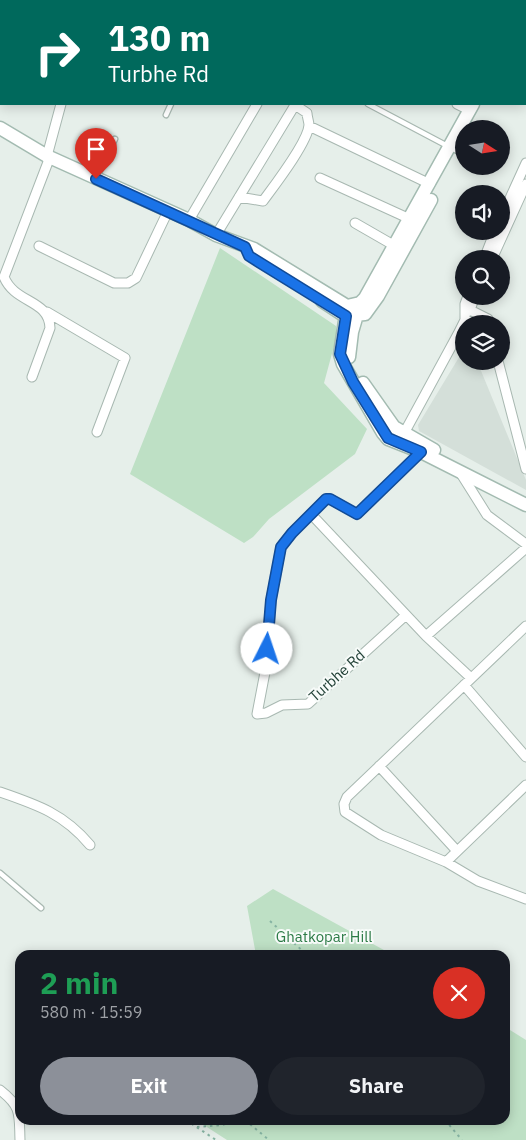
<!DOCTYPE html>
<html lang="en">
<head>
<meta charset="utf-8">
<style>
  :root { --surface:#171b24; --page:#20242c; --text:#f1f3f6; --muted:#9ea1a6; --accent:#8c9099 }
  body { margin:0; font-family:"IBM Plex Sans",sans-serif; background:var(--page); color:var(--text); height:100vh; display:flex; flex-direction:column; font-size:19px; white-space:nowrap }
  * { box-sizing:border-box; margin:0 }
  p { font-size:16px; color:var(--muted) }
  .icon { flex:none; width:28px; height:28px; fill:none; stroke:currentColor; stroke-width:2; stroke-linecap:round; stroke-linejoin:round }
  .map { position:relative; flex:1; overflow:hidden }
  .side { position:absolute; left:15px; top:950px; width:495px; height:175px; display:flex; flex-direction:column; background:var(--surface); border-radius:15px; box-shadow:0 2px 12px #0003 }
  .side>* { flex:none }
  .top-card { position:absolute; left:0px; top:0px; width:526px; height:105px; box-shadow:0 2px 12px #0003; background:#00695c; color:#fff; overflow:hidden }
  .needle { width:32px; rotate:102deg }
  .tools { position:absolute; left:455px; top:120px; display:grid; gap:10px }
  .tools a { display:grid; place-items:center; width:55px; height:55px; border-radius:50%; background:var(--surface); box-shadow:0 2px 12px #0003; font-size:25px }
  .pin { position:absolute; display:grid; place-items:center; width:42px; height:42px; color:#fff; margin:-51px -21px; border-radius:50% 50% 50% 0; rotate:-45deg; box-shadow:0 0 5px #0007 }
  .pin .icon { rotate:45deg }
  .me { position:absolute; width:55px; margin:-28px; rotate:4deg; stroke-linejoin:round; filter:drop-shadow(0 0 4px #0008) }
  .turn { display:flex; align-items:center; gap:18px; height:105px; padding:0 25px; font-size:22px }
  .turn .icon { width:65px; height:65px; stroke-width:2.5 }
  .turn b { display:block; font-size:35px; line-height:42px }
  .round { display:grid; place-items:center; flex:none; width:52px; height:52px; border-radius:26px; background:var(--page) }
  .headline { display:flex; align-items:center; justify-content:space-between; height:85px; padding:0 25px }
  h1 { font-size:30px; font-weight:800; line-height:38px; color:#1e9e55 }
  .primary-button { display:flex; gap:10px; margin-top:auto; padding:10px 25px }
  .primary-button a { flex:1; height:58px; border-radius:30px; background:var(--accent); color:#fff; font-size:20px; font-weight:800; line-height:58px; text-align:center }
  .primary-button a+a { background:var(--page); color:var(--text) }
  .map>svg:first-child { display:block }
  .built { fill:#d4dfd9 }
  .green { fill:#bee0c5 }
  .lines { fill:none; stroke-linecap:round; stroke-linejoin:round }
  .lane-casing { stroke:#a8b8b1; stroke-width:7 }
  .street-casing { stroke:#a8b8b1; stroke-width:11 }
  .secondary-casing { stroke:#a3bbb1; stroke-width:15 }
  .path { stroke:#85b3a2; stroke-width:2; stroke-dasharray:2.5 4; stroke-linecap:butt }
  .lane { stroke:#fff; stroke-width:4.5 }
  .street { stroke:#fff; stroke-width:9 }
  .secondary { stroke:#fff; stroke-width:12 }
  .route-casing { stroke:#114b97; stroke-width:12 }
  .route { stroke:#1a73e8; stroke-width:9 }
  .labels { text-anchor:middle; stroke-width:4; stroke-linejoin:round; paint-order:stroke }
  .street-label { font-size:15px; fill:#234238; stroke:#f7fbf9 }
  .park-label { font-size:15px; fill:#2c7b46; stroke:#f7fbf9 }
</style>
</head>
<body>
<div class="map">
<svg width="526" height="1140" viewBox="0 0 526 1140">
  <rect width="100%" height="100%" fill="#e6efea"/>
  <path class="built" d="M464 349V361H477L526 480V490L419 431 418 425Z"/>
  <path class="green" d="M220 248 336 326 337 335 324 383 367 429 355 454 269 519 253 537 244 543 130 474Z
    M273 889 393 955H256L247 906Z
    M505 1027 526 1040V1140H227L196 1120H505Z"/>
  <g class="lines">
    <defs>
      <path id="lane" d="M368 104 457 151
        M166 115 171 104
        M97 177 115 139
        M0 873 41 908"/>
      <path id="street" d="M341 0 344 1
        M427 0 429 1
        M511 0 513 1
        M24 1 25 0
        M94 1 95 0
        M257 1 258 0
        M525 7 526 8
        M0 53 1 51
        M457 104 469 110
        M309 126 430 184
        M320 178 410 219
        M501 218 526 163
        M189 220 257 104
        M355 223 395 246
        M216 235 295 105 307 113C307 117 309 122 309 125 308 142 274 186 263 201L239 197
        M39 246 114 283H128L136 278 168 211
        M484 259 495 231
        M492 259 526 184
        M470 310 488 319
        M47 312 125 358 97 432
        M466 313 470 310 475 296
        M465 320 479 324
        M498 361 526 469
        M32 377 50 328C49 299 15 304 4 277L48 162 47 156 61 104
        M402 437 458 334 465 320V304L468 296
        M460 472 487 515 526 544
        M311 514 426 636 471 678
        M406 615 308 704 282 705 266 713 257 714 266 667 271 600 281 547 292 533 326 499H330L357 514 421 452
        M526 626 347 797 344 804 345 812 381 835 446 862 478 881 526 899
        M426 636 526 548
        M464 685 526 757
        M379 766 457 851
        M0 792C38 805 64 814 90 845
        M446 862 526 785
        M0 1090C22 1107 19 1114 20 1140"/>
      <path id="secondary" d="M525 21 526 20
        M0 128 47 156 189 220 216 235 254 249 347 306 360 303 365 298 473 104
        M322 301 345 316 365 314 378 296 431 200
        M347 308 340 354 343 364 383 433 388 439 421 452 526 505
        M349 357 352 332 359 308
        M363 383 394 427 434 450"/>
    </defs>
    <use href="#lane" class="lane-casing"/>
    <use href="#street" class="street-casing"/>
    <use href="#secondary" class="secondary-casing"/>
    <path class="path" d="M270 921 307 955
      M186 1120 216 1140
      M245 1120 269 1140
      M445 1120 462 1140
      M197 1127 222 1125 239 1120"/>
    <use href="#lane" class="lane"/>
    <use href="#street" class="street"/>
    <use href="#secondary" class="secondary"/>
  </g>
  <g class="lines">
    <defs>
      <path id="route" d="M96 179 245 247 249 256 346 316 340 354 353 382 388 438 421 452 357 514 330 499H326L292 533 281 547 271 600 267 649"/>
    </defs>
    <use href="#route" class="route-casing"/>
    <use href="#route" class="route"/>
  </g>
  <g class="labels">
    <g class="street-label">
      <text transform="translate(337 676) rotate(-42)" y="5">Turbhe Rd</text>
    </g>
    <g class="park-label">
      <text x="324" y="942">Ghatkopar Hill</text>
    </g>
  </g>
</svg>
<div class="tools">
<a><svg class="needle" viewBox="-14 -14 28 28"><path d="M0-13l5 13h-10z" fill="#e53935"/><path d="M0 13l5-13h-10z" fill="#9ea1a6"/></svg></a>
<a><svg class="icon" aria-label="sound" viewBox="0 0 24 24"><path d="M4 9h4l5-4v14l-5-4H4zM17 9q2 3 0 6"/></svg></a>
<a><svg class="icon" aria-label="search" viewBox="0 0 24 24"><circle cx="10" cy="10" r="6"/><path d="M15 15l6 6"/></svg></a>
<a><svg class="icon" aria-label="layers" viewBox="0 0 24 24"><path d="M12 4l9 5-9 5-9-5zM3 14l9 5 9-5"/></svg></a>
</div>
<div class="pin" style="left:96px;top:179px;background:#d93025"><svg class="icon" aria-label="arrive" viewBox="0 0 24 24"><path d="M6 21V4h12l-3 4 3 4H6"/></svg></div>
<svg class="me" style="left:267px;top:649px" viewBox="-20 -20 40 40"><circle r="19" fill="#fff"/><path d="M0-13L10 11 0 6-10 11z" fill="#1a73e8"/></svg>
<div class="top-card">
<div class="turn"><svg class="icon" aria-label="right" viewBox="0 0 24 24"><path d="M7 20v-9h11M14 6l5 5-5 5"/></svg><div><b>130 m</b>Turbhe Rd</div></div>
</div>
<section class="side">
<div class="headline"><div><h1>2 min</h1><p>580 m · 15:59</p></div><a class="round" style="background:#d93025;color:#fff"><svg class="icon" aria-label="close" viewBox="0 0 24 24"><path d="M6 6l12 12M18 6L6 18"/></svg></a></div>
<div class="primary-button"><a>Exit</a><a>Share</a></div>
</section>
</div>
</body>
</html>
